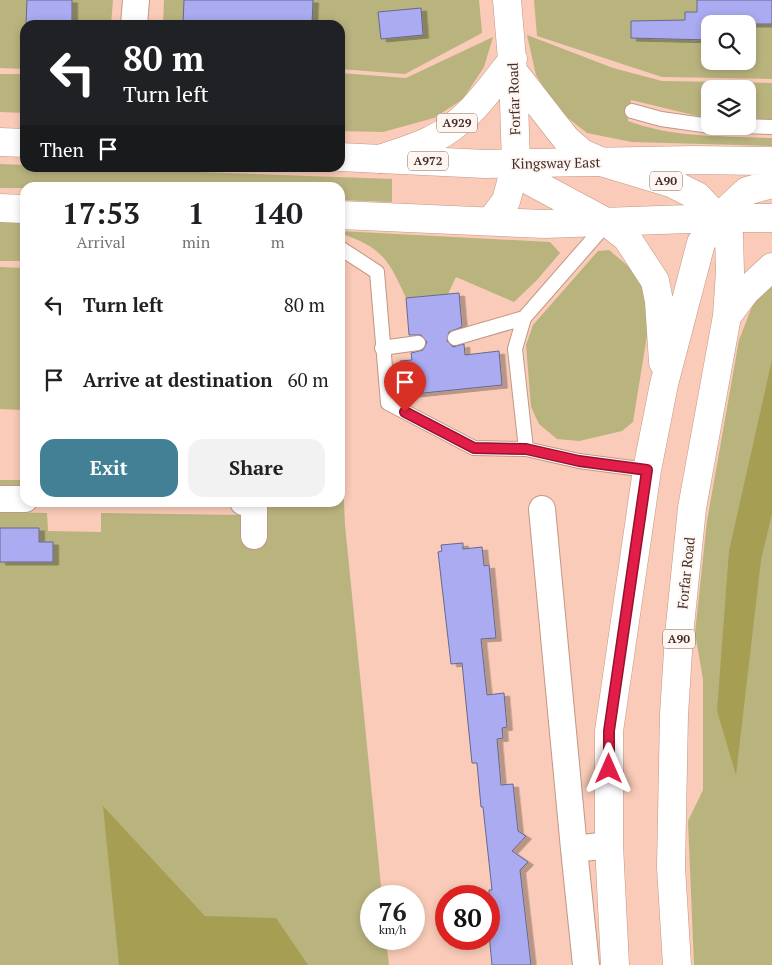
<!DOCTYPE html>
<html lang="en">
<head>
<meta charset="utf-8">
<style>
  :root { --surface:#fff; --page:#f2f2f2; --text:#202124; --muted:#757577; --accent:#428095 }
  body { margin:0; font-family:"PT Serif",serif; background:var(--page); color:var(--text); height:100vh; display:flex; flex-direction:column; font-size:19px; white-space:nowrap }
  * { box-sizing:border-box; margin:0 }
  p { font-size:16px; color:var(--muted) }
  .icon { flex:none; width:28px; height:28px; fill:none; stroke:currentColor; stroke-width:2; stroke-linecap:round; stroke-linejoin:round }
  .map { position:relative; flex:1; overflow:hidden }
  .panel { position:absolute; left:20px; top:182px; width:325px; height:325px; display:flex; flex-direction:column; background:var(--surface); border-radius:15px; box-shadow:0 2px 8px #0003 }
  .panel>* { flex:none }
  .top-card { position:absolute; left:20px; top:20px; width:325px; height:152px; border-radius:15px; box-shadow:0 2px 8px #0003; background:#202124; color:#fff; overflow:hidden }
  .tools { position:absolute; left:701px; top:15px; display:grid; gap:10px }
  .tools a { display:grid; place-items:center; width:55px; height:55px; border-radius:10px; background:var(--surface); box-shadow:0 2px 8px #0003; font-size:25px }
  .speed { position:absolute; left:360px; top:885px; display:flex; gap:10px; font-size:25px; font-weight:700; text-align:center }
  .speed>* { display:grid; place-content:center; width:65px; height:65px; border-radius:50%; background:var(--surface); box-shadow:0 2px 8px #0003; line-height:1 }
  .speed small { font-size:12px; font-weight:400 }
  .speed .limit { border:8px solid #d22; background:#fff; color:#111 }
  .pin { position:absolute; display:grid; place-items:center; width:42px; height:42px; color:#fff; margin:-51px -21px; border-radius:50% 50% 50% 0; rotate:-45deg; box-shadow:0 0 5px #0007 }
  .pin .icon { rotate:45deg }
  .me { position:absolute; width:55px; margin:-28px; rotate:0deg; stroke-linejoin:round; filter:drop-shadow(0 0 4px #0008) }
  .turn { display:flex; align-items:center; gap:18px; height:105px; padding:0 20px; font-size:22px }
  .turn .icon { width:65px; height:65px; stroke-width:2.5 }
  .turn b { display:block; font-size:35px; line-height:42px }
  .then { display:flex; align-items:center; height:48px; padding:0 20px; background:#0003; gap:10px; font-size:19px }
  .eta { display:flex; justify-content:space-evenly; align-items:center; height:85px; text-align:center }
  .eta b { font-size:30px; font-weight:700; line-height:35px }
  .action { display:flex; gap:10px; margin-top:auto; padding:10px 20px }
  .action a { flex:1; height:58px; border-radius:15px; background:var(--accent); color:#fff; font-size:20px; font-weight:700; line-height:58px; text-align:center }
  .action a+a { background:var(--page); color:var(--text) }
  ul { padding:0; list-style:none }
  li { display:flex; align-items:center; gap:15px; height:75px; padding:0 20px }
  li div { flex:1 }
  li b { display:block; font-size:19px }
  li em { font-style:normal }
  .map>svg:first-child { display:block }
  .green { fill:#b9b37e; fill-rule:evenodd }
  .forest { fill:#a69e52 }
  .building { fill:#aaabf0; stroke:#67688d; filter:url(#shadow) }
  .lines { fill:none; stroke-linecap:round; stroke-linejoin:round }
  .lane-casing { stroke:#c29785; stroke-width:16 }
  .street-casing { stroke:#c29785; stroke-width:28 }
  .primary-casing { stroke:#c29785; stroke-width:29 }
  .highway-casing { stroke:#c29785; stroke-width:29 }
  .lane { stroke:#fff; stroke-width:14 }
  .street { stroke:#fff; stroke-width:26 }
  .primary { stroke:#fff; stroke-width:28 }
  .highway { stroke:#fff; stroke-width:28 }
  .route-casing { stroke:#92132f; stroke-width:12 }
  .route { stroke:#e11d48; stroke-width:9 }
  .labels { text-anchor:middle; stroke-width:4; stroke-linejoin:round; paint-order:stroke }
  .shield { fill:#fff5f1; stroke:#7a6a64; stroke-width:1 }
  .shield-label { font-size:12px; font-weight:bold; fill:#412f28 }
  .street-label { font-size:14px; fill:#412f28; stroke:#fff5f1 }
</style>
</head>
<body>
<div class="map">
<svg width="772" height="965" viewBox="0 0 772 965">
  <defs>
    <filter id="shadow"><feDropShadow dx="5.5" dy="3" stdDeviation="0" flood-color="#0004"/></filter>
  </defs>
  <rect width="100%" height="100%" fill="#f9cbb8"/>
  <path class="green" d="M0 0H113L111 25H25V69L0 68Z
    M164 0H479L482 33 405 74 340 69V25H163Z
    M534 0H772V79L662 77 537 36ZM710 24H748V61H710Z
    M527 35 613 68 662 81 772 83V120L748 119V89H710V119L631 100 628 121C673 138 725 136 772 138V146L632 142 587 133 558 110 536 75Z
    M493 37 484 67 463 99 434 118 383 132 340 131V73L406 78Z
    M0 74H25V113L0 112Z
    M0 164 25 165V168H87L392 179V202L340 200V188H0Z
    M0 219 25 220V261H0Z
    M340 231 550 242 560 253 537 280 514 302 456 277 448 294 406 298C388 258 382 248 340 233Z
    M609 250 634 271 646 296 649 323 633 422 622 431 579 441 557 439 539 424 531 407 526 345 533 325 598 251Z
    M0 267 25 268V488H0V480H22V410L0 409Z
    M772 283V965H694L688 821 703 790V679L695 633 707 521 739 340 753 304Z
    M340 410 345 525 382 896H371V939H386L389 965H0V512L47 513 48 531 101 532V513L241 515V538H267V503L340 502Z"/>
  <path class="forest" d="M772 360V514L761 560 736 775 717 711 729 551Z
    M103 806 205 916 276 918 308 965H119Z"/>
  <path class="building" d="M27 0H72V25H26Z
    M184 0H313L312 25H183Z
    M697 0H772V24H710V40L631 38V21L685 20V12H697Z
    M421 8 423 35 381 39 378 12Z
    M459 293 462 327 449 332 447 341 453 347 464 344 465 355 499 351 502 385 404 395 400 361 412 360 411 353 423 350 427 342 421 335H409L406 298Z
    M0 528H39V542H53V562H0Z
    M463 543V549L482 547 484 566 489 565 496 638 481 639 487 695 504 693 507 727 502 728 503 738 497 739 501 785 513 784 518 831 526 836 512 851 528 862 520 870 531 965H492L489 934V890H492L483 807H481L477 763H472L462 663 451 664 438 552 442 551 441 545Z"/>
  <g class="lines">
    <defs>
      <path id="lane" d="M632 111 661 119 710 126
        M741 126 772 127
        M607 223 524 318 515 349 526 449 579 461 647 470
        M340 248 377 272 388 403 474 448 526 449
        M455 338 524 318
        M382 348 418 343"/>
      <path id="street" d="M134 25 136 0
        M0 499H25
        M243 502 254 503V536
        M542 509 574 849
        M586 965 574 849 609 845"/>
      <path id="primary" d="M513 71 566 139 582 153 605 163
        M380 159C397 153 415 148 431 140 467 123 489 90 513 59
        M491 221 506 201 516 164 513 71 507 0"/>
      <path id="highway" d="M0 142 25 143
        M340 157 485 164 694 160 772 161
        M605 163 671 183 697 196 718 218 729 235 730 272 727 316 692 508 679 635 674 715 671 867 677 965
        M516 164 528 180 608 223 627 238 655 281 659 301 663 362
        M0 208 25 209
        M340 215 544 224 718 218H772
        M727 316 746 291 772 267
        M615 965 609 845V731L647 470 664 384 701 243 718 218 747 191 772 184"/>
    </defs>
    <use href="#lane" class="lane-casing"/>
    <use href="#street" class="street-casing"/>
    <use href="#primary" class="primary-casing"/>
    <use href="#highway" class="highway-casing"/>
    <use href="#lane" class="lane"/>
    <use href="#street" class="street"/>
    <use href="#primary" class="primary"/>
    <use href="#highway" class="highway"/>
  </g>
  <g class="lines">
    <defs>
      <path id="route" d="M405 412 474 448 526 449 579 461 647 470 609 731V769"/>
    </defs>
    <use href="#route" class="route-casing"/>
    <use href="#route" class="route"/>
  </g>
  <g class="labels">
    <g class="shield">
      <rect x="437" y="113.5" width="40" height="19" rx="4"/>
      <rect x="408" y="151.5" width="40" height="19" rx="4"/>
      <rect x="650" y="171.5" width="32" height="19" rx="4"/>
      <rect x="663" y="629.5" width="32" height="19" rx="4"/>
    </g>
    <g class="shield-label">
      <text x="457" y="127">A929</text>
      <text x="428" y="165">A972</text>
      <text x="666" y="185">A90</text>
      <text x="679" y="643">A90</text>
    </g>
    <g class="street-label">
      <text transform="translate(514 99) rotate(-92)" y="5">Forfar Road</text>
      <text transform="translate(556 163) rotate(-1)" y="5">Kingsway East</text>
      <text transform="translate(686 573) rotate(-84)" y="5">Forfar Road</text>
    </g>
  </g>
</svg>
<div class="tools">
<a><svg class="icon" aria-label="search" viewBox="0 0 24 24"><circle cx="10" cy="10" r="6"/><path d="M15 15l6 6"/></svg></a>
<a><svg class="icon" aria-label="layers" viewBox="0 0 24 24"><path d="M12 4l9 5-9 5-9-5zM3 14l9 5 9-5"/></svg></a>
</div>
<div class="speed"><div>76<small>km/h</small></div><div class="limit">80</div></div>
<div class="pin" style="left:405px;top:412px;background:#d93025"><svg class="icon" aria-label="arrive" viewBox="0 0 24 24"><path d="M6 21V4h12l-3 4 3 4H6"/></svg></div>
<svg class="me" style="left:609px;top:769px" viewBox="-20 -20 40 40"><path d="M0-17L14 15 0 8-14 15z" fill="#e11d48" stroke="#fff" stroke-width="4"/></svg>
<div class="top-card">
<div class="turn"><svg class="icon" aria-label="left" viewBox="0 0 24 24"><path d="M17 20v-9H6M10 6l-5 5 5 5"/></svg><div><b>80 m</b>Turn left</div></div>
<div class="then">Then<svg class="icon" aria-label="arrive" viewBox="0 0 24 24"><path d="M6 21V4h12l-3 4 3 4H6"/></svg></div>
</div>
<section class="panel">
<div class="eta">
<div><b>17:53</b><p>Arrival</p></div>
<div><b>1</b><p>min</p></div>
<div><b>140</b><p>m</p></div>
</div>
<ul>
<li><svg class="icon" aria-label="left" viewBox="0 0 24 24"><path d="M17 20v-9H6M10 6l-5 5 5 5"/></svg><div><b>Turn left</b></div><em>80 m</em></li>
<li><svg class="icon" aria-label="arrive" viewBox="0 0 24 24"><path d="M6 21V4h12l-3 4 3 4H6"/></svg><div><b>Arrive at destination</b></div><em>60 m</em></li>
</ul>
<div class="action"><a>Exit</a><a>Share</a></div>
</section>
</div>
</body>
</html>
